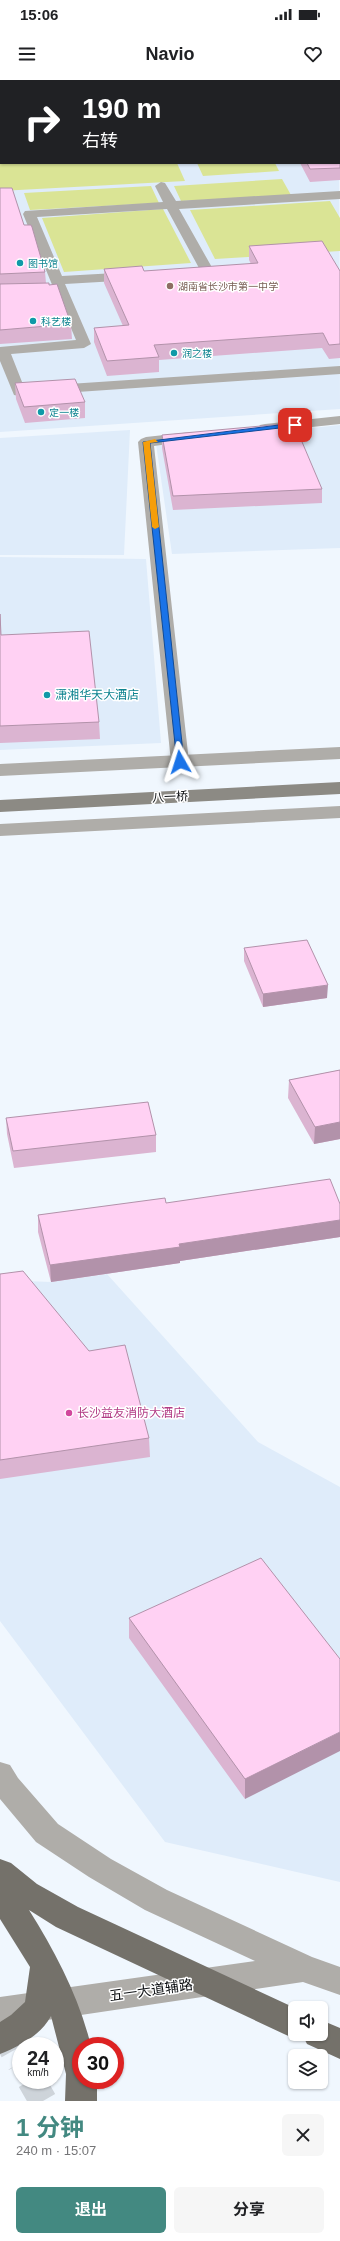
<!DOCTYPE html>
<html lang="zh">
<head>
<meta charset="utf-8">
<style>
  :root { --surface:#fff; --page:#f6f6f6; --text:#202124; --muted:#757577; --accent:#438981 }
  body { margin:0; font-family:Arial,"Noto Sans SC",sans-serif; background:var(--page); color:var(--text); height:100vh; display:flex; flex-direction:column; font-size:15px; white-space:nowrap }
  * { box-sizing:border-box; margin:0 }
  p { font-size:13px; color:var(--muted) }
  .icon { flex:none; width:22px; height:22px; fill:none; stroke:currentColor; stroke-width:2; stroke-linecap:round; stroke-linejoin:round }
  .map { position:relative; height:2021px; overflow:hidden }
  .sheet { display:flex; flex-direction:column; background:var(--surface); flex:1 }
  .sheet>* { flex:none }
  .banner { position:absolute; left:0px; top:0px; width:340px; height:84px; box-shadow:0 1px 3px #0004; background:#202124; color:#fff; overflow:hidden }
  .controls { position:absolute; left:288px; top:1921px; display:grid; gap:8px }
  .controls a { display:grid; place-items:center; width:40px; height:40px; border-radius:6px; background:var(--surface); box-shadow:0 1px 3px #0004; font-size:20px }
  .speed { position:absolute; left:12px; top:1957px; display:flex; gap:8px; font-size:20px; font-weight:700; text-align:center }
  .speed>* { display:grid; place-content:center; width:52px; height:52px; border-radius:50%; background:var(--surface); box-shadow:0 1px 3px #0004; line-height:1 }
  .speed small { font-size:10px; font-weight:400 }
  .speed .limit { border:6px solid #d22; background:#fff; color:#111 }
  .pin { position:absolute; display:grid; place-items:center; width:34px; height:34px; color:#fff; margin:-17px; border-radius:8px; box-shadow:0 2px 6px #0006 }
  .me { position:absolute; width:44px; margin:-22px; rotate:354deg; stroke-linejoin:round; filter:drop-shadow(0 0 3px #0008) }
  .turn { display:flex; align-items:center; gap:14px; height:84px; padding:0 16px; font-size:18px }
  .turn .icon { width:52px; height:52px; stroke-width:2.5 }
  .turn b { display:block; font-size:28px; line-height:34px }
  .round { display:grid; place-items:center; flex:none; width:42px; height:42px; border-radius:6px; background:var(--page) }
  .overview { display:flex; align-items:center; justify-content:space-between; height:68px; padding:0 16px }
  h1 { font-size:24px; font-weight:700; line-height:30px; color:var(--accent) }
  .button { display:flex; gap:8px; margin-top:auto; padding:8px 16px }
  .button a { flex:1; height:46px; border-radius:6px; background:var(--accent); color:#fff; font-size:16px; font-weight:700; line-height:46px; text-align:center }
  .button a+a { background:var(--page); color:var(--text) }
  .status { display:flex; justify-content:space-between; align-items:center; height:28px; padding:0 20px; background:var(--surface); direction:ltr }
  .status svg { height:11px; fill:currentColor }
  header { display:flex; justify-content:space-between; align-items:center; height:52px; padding:0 16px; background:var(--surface); font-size:18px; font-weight:700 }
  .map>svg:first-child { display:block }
  .built { fill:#dfecfa }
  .green { fill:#dae495 }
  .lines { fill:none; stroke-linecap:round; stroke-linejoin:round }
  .primary-tunnel { stroke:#ced4da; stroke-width:28; stroke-dasharray:28 14; stroke-linecap:butt }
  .minor { fill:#afada9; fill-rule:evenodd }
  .tertiary { fill:#afada9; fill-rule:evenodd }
  .secondary { fill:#8c8a84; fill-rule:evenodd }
  .primary { fill:#74716a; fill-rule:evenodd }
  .wall { fill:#dbb4d1 }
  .shaded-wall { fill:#b292aa }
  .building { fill:#ffd1f3; stroke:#b292aa }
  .route { fill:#1a73e8; stroke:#114b97 }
  .slow { fill:#f59e0b }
  .culture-dot { fill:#0f9aa8; stroke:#fff; stroke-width:1.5 }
  .education-dot { fill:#8d6e63; stroke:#fff; stroke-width:1.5 }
  .hotel-dot { fill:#d1479c; stroke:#fff; stroke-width:1.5 }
  .labels { text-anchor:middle; stroke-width:3; stroke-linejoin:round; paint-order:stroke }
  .far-culture-label { font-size:10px; fill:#0d838f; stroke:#fff; text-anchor:start }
  .far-education-label { font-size:10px; fill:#785e54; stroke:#fff; text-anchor:start }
  .culture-label { font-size:12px; fill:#0d838f; stroke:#fff; text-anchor:start }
  .street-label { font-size:12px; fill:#0a0d10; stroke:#fff }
  .hotel-label { font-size:12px; fill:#b23c85; stroke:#fff; text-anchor:start }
  .near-street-label { font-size:14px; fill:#0a0d10; stroke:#fff }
</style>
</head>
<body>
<div class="status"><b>15:06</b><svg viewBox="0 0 49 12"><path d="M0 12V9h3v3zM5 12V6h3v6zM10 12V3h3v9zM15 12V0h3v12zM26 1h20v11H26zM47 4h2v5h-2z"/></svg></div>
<header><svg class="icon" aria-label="menu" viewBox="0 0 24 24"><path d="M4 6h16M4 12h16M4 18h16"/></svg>Navio<svg class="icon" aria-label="heart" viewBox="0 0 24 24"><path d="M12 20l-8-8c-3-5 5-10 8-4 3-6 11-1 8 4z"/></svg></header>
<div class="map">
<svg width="340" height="2021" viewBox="0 0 340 2021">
  <rect width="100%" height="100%" fill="#f0f7fe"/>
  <path class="built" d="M0 0H313L1 1V83H339V44L340 329 0 352Z
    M340 345V468L172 474 156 364Z
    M130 350 124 475H0V358Z
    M0 477 146 479 161 663 0 670Z
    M107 1194 258 1362 340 1407V1802L165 1762 0 1541V1200L51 1202Z"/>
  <path class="green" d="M0 2 1 83H177L185 101 0 111Z
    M197 83H275L279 91 203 96Z
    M282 99 291 115 181 121 174 106Z
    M151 106 159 123 30 130 24 113Z
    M330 121 340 138V171L215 179 190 130Z
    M163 129 191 183 64 192 42 138Z"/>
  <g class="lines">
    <path class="primary-tunnel" d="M0 1946 21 1983
      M31 2000 43 2021"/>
    <path class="minor" d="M161 102 165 103 176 121 340 111V119L179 129 214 191C209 198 180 200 175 193L177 190 199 188 167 129 37 137 62 196 134 192 141 196 134 200 65 204 91 264 84 268 11 274 24 307 340 286V294L19 316 14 315 0 281V267L76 260 57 215 0 218V210L53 207 23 134 25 131 163 122 155 106Z
      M340 336V344L265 352 260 351 258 348 260 345 265 344Z
      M191 352 196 354 199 357 196 360 154 366 189 682 187 686 180 688 173 686 171 682 138 362 141 359 146 357Z"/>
    <path class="tertiary" d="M340 667V679L0 696V684Z
      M340 726V738L0 756V744Z
      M0 1682 10 1685 18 1698 58 1744 111 1779 167 1810 312 1877 340 1887V1915L303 1902 0 1947V1917L255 1881 145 1830 89 1797 36 1762 0 1719Z"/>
    <path class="secondary" d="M340 702V714L0 732V720Z"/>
    <path class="primary" d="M0 1779 11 1783 37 1804 78 1827 295 1928V1954H321V1940L340 1948V1979L307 1964 303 1956 295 1959 284 1954 56 1847 29 1830C56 1873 79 1917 91 1966H81V2000H97V2021H65L66 1994 51 1936C41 1955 20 1966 0 1974V1942L11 1935 25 1922 30 1887 0 1839Z"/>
  </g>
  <path class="wall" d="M138 0H310L311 1H138Z
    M340 51V100L310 102 300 83H339Z
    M0 108 24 145 45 192 46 203 49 205 71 244 72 259 0 264Z
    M249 166 340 191V278L329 279 322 268 159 280V292L107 296 94 262V248L123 246 104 203V189L144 191 251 184 249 180Z
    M15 303 85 322V338L25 343 16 319Z
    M162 355 322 409V423L173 430 162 368Z
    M0 534 1 555 99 642 100 659 0 663Z
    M244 868 327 918 263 927 244 881Z
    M340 990V1059L314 1064 288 1018 289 1000Z
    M6 1038 156 1055V1072L14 1088 7 1054Z
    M166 1123 340 1124V1157L180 1181V1183L51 1202 38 1152V1135Z
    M0 1194 149 1358 150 1377 0 1399Z
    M129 1538 340 1579 245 1719 129 1558Z"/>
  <path class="shaded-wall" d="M328 905 327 918 263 927V914Z
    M340 1042V1059L314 1064 315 1047Z
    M340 1140V1157L180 1181V1183L51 1202 50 1185 179 1164Z
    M340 1652V1671L245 1719V1699Z"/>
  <path class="building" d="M262 0H310L311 1H263Z
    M339 49 340 51V88L310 89 307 83H339Z
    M0 108H12L24 145H31L32 147 45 192 0 194Z
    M322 161 340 191V264L329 265 323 253 154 265 159 277 107 281 94 248 129 245 104 189 142 186 144 191 258 183 249 166Z
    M49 203V205L57 204 71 244 0 250V204Z
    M75 299 85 322 24 327 15 303Z
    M294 343 322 409 173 416 162 355Z
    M0 534 1 555 89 551 99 642 0 646Z
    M307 860 328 905 263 914 244 868Z
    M340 990V1042L315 1047 289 1000Z
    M148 1022 156 1055 13 1071 6 1038Z
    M330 1099 340 1124V1140L179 1164 180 1167 50 1185 38 1135 165 1118 166 1123Z
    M23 1191 89 1271 125 1265 149 1358 0 1380V1194Z
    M261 1478 340 1579V1652L245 1699 129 1538Z"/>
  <path class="route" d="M295 343 297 346 150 363 184 682 177 683 143 362Z"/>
  <path class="slow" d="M155 359 158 362 150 363 159 447 155 449 152 447 143 362Z"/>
  <g class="culture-dot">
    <circle cx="20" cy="183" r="4"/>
    <circle cx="33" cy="241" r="4"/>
    <circle cx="174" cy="273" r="4"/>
    <circle cx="41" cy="332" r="4"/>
    <circle cx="47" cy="615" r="4"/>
  </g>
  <circle class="education-dot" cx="170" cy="206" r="4"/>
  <circle class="hotel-dot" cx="69" cy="1333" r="4"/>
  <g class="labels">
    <g class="far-culture-label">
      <text x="28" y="187">图书馆</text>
      <text x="41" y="245">科艺楼</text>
      <text x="182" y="277">润之楼</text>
      <text x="49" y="336">定一楼</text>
    </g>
    <g class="far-education-label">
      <text x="178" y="210">湖南省长沙市第一中学</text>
    </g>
    <g class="culture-label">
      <text x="55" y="619">潇湘华天大酒店</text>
    </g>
    <g class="street-label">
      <text transform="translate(170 717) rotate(-3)" y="4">八一桥</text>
    </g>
    <g class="hotel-label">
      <text x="77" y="1337">长沙益友消防大酒店</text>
    </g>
    <g class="near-street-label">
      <text transform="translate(151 1910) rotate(-8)" y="5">五一大道辅路</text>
    </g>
  </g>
</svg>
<div class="controls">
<a><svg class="icon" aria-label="sound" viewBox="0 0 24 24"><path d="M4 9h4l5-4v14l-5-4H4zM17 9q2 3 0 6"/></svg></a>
<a><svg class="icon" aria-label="layers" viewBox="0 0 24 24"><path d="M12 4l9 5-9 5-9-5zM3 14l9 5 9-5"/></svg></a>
</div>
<div class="speed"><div>24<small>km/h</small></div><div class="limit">30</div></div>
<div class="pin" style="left:295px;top:345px;background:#d93025"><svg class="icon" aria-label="arrive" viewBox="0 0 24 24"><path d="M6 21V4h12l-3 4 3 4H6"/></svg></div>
<svg class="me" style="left:180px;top:682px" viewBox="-20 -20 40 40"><path d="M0-17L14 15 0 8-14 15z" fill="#1a73e8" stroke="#fff" stroke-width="4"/></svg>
<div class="banner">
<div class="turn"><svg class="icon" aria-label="right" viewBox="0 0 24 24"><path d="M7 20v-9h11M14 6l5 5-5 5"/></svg><div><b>190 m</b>右转</div></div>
</div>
</div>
<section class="sheet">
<div class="overview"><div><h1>1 分钟</h1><p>240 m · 15:07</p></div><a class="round"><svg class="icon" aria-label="close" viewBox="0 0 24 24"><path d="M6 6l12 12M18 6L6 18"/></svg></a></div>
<div class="button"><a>退出</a><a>分享</a></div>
</section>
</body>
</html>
